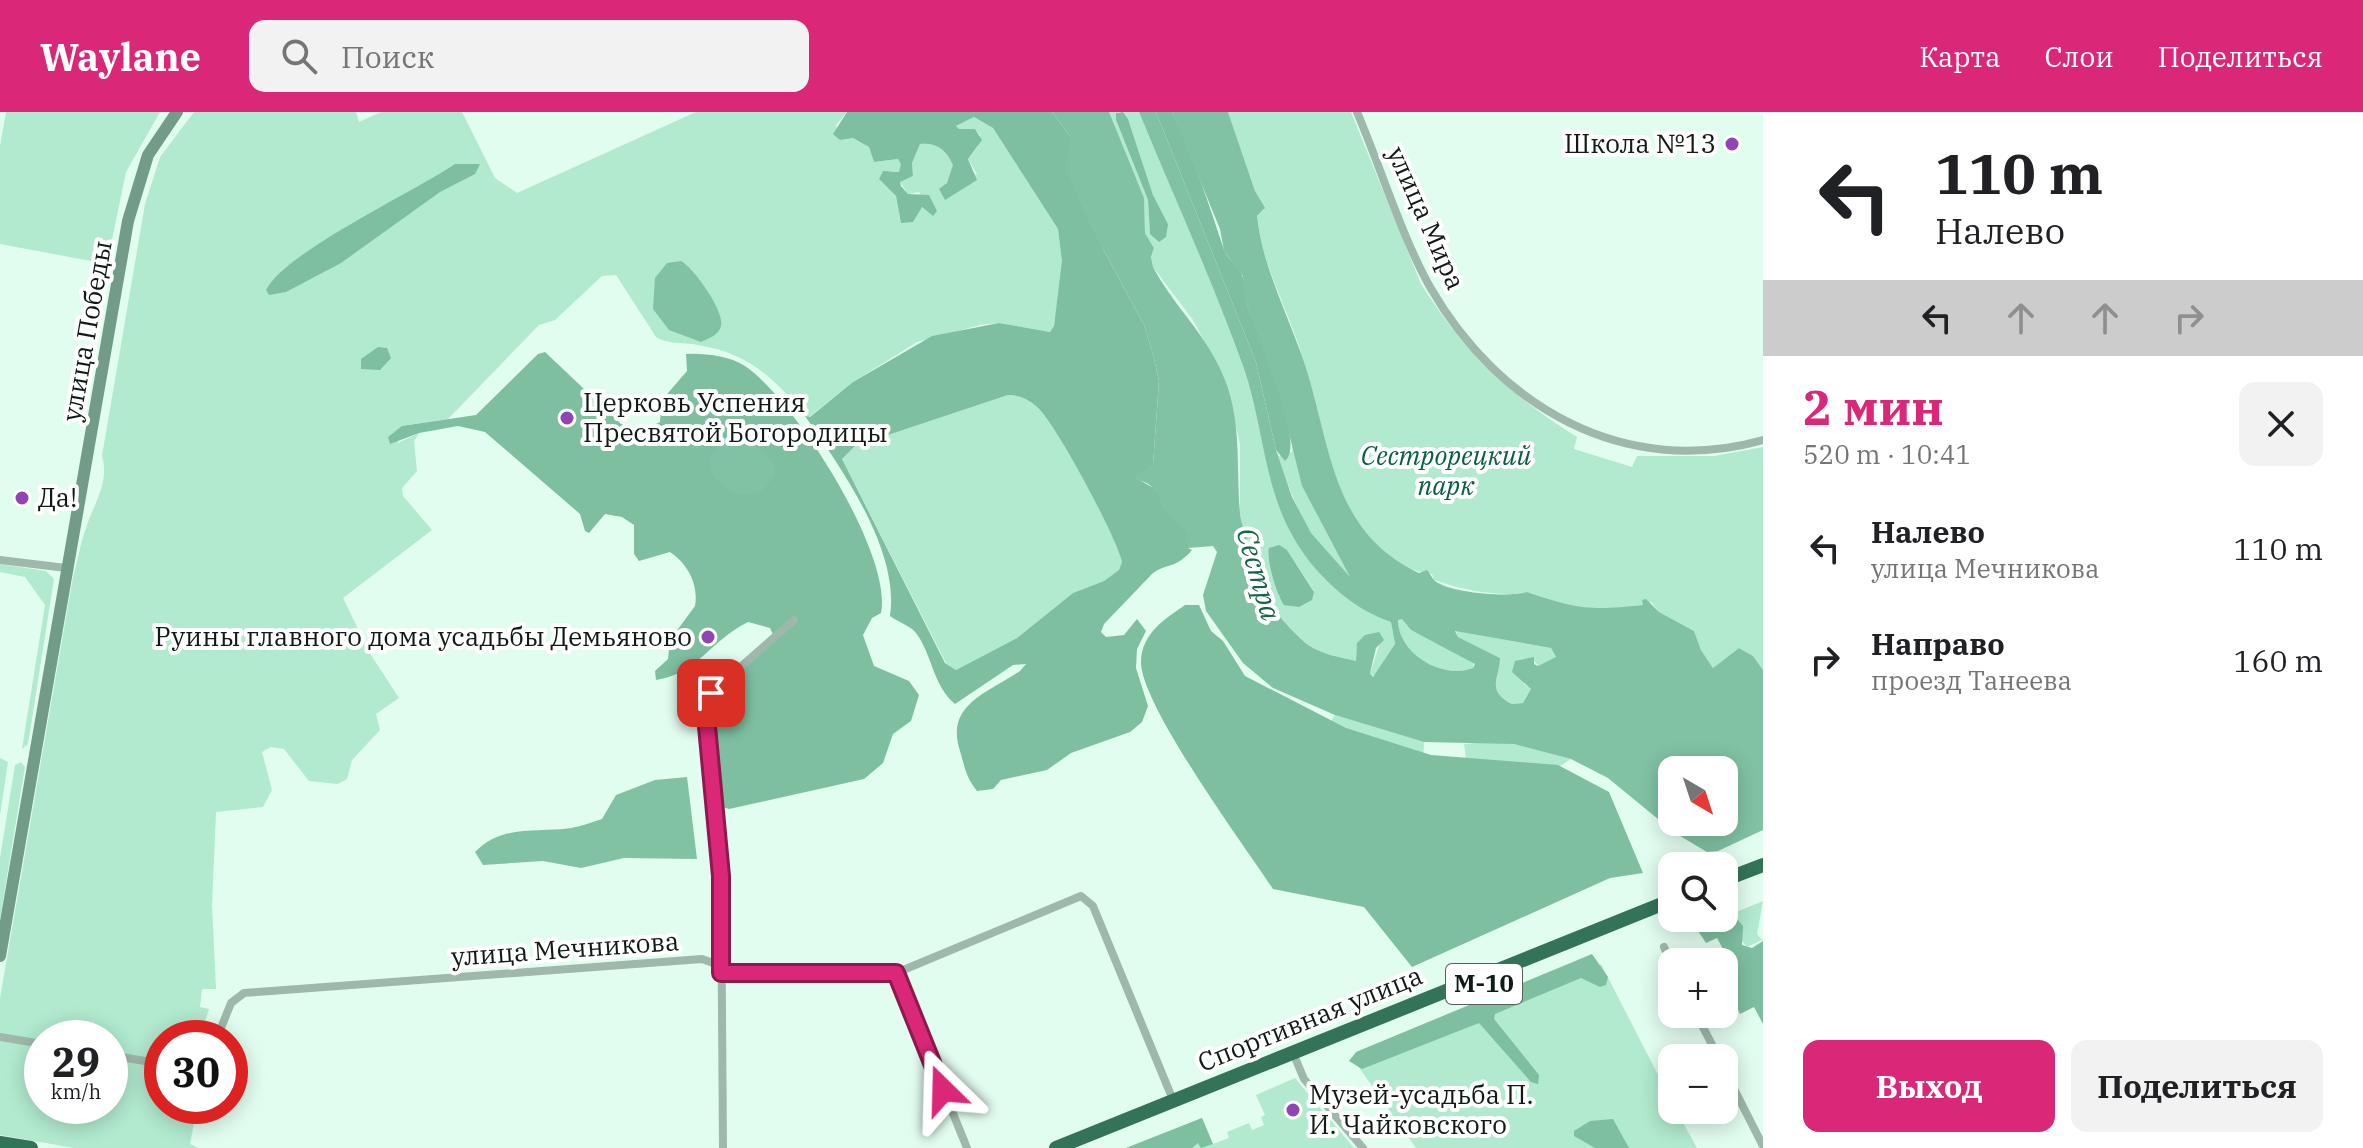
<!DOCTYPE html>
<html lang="ru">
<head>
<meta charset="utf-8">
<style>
  :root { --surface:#fff; --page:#f2f2f2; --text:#202124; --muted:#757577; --accent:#db2777 }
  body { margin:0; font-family:"IBM Plex Serif",serif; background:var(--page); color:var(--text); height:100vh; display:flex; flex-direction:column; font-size:30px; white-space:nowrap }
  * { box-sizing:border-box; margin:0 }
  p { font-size:26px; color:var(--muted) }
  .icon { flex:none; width:44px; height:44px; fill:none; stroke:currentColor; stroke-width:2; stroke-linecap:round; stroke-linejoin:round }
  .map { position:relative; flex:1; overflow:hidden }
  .side { display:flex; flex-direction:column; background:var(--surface); width:600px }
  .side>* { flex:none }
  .hud { background:#fff; color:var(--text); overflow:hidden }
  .needle { width:52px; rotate:141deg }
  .buttons { position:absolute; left:1658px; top:644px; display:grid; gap:16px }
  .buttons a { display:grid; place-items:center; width:80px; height:80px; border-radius:16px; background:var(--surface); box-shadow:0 4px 20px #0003; font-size:40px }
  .speed { position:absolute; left:24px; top:908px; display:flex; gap:16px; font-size:40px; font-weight:700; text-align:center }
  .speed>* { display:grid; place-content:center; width:104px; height:104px; border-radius:50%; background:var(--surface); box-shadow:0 4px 20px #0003; line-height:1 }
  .speed small { font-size:20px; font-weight:400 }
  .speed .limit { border:12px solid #d22; background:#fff; color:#111 }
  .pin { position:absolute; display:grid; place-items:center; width:68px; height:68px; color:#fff; margin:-34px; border-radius:16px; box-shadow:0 4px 12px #0006 }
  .me { position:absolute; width:88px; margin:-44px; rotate:338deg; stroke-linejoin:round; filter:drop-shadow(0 0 6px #0008) }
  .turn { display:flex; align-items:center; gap:28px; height:168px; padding:0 40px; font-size:36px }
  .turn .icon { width:104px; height:104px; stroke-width:2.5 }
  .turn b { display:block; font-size:56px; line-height:68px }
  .lanes { display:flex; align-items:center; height:76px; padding:0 40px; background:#0003; justify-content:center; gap:40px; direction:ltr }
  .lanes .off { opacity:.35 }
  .round { display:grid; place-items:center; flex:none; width:84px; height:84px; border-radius:16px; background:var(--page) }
  .overview { display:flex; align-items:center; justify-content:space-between; height:136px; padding:0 40px }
  h1 { font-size:48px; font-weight:700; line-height:60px; color:var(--accent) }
  .action { display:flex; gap:16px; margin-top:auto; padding:16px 40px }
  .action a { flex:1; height:92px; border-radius:16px; background:var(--accent); color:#fff; font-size:32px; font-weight:700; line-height:92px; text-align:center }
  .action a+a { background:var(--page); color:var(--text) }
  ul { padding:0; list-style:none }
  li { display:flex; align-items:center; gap:24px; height:112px; padding:0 40px }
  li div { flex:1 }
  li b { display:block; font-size:30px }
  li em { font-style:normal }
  header { display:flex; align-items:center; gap:48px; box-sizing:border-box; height:112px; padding:0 40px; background:var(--accent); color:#fff }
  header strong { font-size:38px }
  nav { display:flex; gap:44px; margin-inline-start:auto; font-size:28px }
  .search { width:560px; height:72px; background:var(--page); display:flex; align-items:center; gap:20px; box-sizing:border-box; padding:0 28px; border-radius:16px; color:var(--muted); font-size:30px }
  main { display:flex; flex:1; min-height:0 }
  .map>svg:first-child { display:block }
  .green { fill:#b1eace; fill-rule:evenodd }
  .forest { fill:#7ebfa0; fill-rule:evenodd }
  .water { fill:#81c2a3; fill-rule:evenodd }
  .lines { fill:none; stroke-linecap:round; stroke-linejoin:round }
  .street { stroke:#9eb9ab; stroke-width:8 }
  .secondary { stroke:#729c87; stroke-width:12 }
  .highway { stroke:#337458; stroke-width:14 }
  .route-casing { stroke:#8e194d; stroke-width:20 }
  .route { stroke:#db2777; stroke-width:14 }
  .poi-dot { fill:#9144b5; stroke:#fff; stroke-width:3 }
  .labels { text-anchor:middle; stroke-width:8; stroke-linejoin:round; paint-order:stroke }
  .shield { fill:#fff; stroke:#585f5c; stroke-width:2 }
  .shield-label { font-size:24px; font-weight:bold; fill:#111b16 }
  .poi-label { font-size:26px; fill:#111b16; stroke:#fff; text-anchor:start }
  .street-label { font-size:26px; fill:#111b16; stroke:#fff }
  .park-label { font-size:26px; font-style:italic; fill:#0a5e41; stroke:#fff }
  .water-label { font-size:28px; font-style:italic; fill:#176548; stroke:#fff }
</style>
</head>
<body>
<header>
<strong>Waylane</strong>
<div class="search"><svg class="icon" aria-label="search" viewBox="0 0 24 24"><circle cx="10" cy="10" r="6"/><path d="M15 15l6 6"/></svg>Поиск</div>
<nav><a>Карта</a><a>Слои</a><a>Поделиться</a></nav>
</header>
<main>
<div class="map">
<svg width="1763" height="1036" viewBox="0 0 1763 1036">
  <rect width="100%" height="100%" fill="#e1fdef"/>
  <path class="green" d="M6 0H160L126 60 107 152 0 132V34Z
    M194 0H356L359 10 381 0H462L495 66 517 81 696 0H847L836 13 840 28 853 26 869 35 874 50 898 47 902 52 899 60 892 59 879 67 896 84 901 111 922 95 933 104 919 80 908 82 900 70 913 64 912 51 920 32 931 31 942 37 954 53 947 71 977 62 968 47 978 34 980 23 975 17H958L956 14 974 5 993 16 1058 117 1063 149 1054 214 1050 220 999 211 980 213 917 230 853 270 809 305 805 304C775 266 748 241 698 233 683 230 669 233 656 225L616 163 602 164 555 208 539 213 448 307 402 314 398 331 419 321 414 329 417 359 402 376 403 384 432 418 343 486 369 540 399 586 376 602 380 618 352 648 347 667 338 672 309 669 284 637 271 635 262 640 272 678 263 695 216 700 212 793 216 877H202L200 895 209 897 200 926H162V994H188L195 1006 190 1032 199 1036H74L0 1023V886L73 465C78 449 80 432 86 416 93 393 110 371 102 344L145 92 160 45ZM42 926H110V994H42Z
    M1109 0H1119L1116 1V8L1148 88 1150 122 1168 112 1153 83 1128 7 1123 0H1139C1174 85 1212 168 1243 254 1263 310 1264 371 1292 423 1312 460 1352 497 1391 510L1395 532 1376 565 1370 561 1380 531 1357 534 1356 549 1323 541 1302 529 1262 486 1252 467 1248 454 1250 434 1242 418 1240 400V332L1225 269 1193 208 1153 155 1151 145 1154 136 1145 121 1144 90ZM1287 438 1314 479 1279 485 1276 467Z
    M1228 0H1351L1421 172C1465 241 1509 282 1577 325L1574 337 1632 355 1637 344H1714L1763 335V558L1753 544 1739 536 1713 556 1701 538 1694 519 1659 500 1651 490C1619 504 1560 502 1532 481 1496 484 1469 480 1434 468L1432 462C1340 451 1325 320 1304 250 1290 201 1262 155 1257 104L1264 98 1255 79Z
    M1008 283C1019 283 1028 287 1036 294 1054 308 1117 426 1122 450L1119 458 1104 469 1073 481 1017 526 956 558 946 551 842 347 855 334Z
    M1293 330 1302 374 1350 465C1312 443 1289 378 1276 338L1279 344 1292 340Z
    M0 452 46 459 54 467 28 632 22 637 45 493 25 465 0 460Z
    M1402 507 1411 518 1474 548 1473 556C1441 568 1398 542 1398 508Z
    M1456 519 1551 536 1556 546 1538 554 1533 547 1524 549V572L1531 577 1523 591 1512 592C1485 578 1500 566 1500 546L1458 525Z
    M1335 603 1424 630 1423 651 1330 611Z
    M1489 630 1514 632 1571 647 1549 661 1466 647 1464 632Z
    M0 646 8 650 0 703Z
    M21 650 25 655 0 807V746L15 653Z
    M1763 789 1757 822 1762 828 1747 835 1740 826 1743 814 1724 805Z
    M1601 852 1672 990V998H1676L1697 1036H1416L1358 954Z
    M1295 966 1354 1036H1126L1202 1006 1213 1032 1229 1026 1227 1020 1249 1011 1252 1018 1264 1013 1261 1005 1265 1003 1256 983Z"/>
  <path class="forest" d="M847 0H1052L1070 24 1103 137 1144 213 1153 242 1159 269 1153 353 1136 366 1157 378 1163 395 1188 419V436L1192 438C1175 458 1167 450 1152 462L1104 512 1101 520 1106 525 1124 523 1137 507 1146 519 1137 537 1136 556 1148 594 1142 610 1130 620 1071 641 1047 658 1001 668 993 677 977 679C966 665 965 656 960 639 945 593 986 582 1020 559L1026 552 1013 553 955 592C932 572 933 544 916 521 911 514 898 510 890 504 900 438 841 356 805 304L810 305 853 270 932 224 999 211 1050 220 1054 214 1062 149 1058 117 993 16 974 5 956 14 959 17H975L982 28 968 47 977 68 945 88 939 77 947 71 953 53C946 38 937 30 920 32L912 51 913 64 900 70 901 74 908 82 929 83 937 99 933 104 922 95 913 110 901 111 896 84 879 67 883 59 899 60 901 52 898 47 874 50 869 35 853 26 840 28 833 22ZM1008 283C1019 283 1028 287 1036 294 1054 308 1117 426 1122 450L1119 458 1104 469 1073 481 1017 526 956 558 945 551 842 347 855 334Z
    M1123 0 1128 7 1153 83 1168 112 1166 125 1159 130 1150 122 1148 88 1116 8V1Z
    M1156 0H1172C1193 44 1209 92 1224 138 1227 146 1238 154 1242 163 1246 172 1244 183 1247 193 1256 218 1307 333 1285 349L1276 338 1256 250Z
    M455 52H480L475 62 440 80 341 151 286 180 269 183 266 178C285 140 414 80 455 52Z
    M378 235 387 236 391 246 380 258 361 257V247Z
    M545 240 621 312C636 318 645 318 660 310L662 288 687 259 686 242C704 241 730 244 745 254 794 287 893 442 881 501L872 506 863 523 874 554 909 569 919 583 911 609 893 622 883 651 864 667 729 697 719 694 709 588 774 525 770 516 748 510C712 527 697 562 656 568L655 559 668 547 670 528 695 494C699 472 687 451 670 440L639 449 634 442V413L622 405 605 402 589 421 585 419 580 402 485 320 458 314 419 321 390 332 388 325 402 314 476 303 538 242Z
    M1279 433 1287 438 1314 480 1312 488 1299 495 1284 493C1277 483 1266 448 1269 436Z
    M1185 493H1199L1211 519 1223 529 1245 564 1346 616 1431 643 1558 653 1609 680 1643 761 1610 766 1412 855 1364 795 1273 777C1246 736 1139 591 1141 549 1142 521 1165 507 1185 493Z
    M1696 806H1736L1743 814 1742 833 1752 836 1763 829V912L1754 895 1740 902 1724 868V850H1715L1713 846 1724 839 1717 826 1706 831 1691 808Z
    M1592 842 1608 865 1606 873 1600 875 1581 866 1495 902 1494 907 1539 963 1538 972 1531 970 1479 911 1362 957 1349 949 1356 940Z
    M1202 1006 1213 1032 1201 1036 1198 1031 1192 1036H1126Z
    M1613 1007 1629 1036H1595L1574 1024V1019L1590 1009Z"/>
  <path class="water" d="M1052 0H1109L1144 86 1145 121 1154 136 1151 145 1153 155C1174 195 1207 222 1225 268 1242 312 1236 355 1240 401 1241 414 1247 423 1250 436 1253 446 1247 454 1251 465 1257 480 1297 527 1310 534 1324 543 1340 545 1356 549L1357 531 1365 523 1379 520 1384 528 1376 536 1370 561 1373 565 1395 532 1391 510C1351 497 1312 460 1292 423 1263 371 1263 310 1243 254 1212 168 1174 85 1139 0H1156L1256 250 1276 338 1292 385 1311 421 1350 465 1302 374 1279 281 1245 188 1243 164 1224 139 1220 117 1172 0H1228L1255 79 1265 96 1257 104C1262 152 1286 199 1302 244 1331 326 1328 419 1419 461L1427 458C1430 461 1431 465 1434 468 1447 481 1511 486 1527 480 1576 497 1591 499 1643 493L1642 488 1646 487 1659 500 1694 519 1701 538 1713 556 1739 536 1753 544 1763 558V718L1718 739 1707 740 1675 721 1608 666 1571 647 1514 632 1424 630 1335 603 1273 576 1243 551 1206 499 1203 483 1217 440 1213 434 1188 436V419C1180 414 1173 410 1168 403 1156 387 1159 371 1136 368L1137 363 1153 353 1159 269 1153 242 1144 213 1089 111 1067 59 1070 24ZM1398 508 1402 507 1411 518 1475 552 1473 556C1441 568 1398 541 1398 508ZM1455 519 1551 536 1556 545 1538 554 1534 552V545L1515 549 1512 560 1531 577 1523 591 1512 592C1485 578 1500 566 1500 546L1458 525ZM1672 658H1724V710H1672Z
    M681 149C694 156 725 200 721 214 718 224 709 226 701 230L669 218 653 197 655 166 667 151Z
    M728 328C749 328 767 338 776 357 756 419 674 353 728 328Z
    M687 665 697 747 624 746 581 756 543 749 483 753 475 740C502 712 536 721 571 716 582 714 592 710 602 707L616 683 655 668Z"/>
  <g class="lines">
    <path class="street" d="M1357 0C1380 54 1402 125 1430 175 1499 295 1624 367 1763 328
      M0 448 66 456
      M1664 835 1672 854
      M896 861 967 1036
      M1696 902 1719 946
      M0 925 42 932
      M217 926 231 891 244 881 702 847 713 851 721 861H896L1081 784 1093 794 1173 988
      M110 943 162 952
      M1296 948 1304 967 1363 1036
      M1724 957 1763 1034
      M723 1036 721 764 705 593 711 581 794 508"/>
    <path class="secondary" d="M0 844 128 109 148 43 177 0"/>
    <path class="highway" d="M1724 768 1763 753
      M0 1031 31 1036
      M1056 1036 1672 788"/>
  </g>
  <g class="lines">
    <defs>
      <path id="route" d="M711 581 705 593 721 764V861H896L943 978"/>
    </defs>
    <use href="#route" class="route-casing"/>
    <use href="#route" class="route"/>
  </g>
  <g class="poi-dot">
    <circle cx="1732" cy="32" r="8"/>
    <circle cx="567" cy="306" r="8"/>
    <circle cx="22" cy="386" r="8"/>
    <circle cx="708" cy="525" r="8"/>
    <circle cx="1293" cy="998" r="8"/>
  </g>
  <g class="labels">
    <rect class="shield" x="1446" y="852" width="76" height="40" rx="6"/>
    <g class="shield-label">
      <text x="1484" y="880">М-10</text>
    </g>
    <g class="poi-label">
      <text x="1716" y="41" text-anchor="end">Школа №13</text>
      <text x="583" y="300">Церковь Успения<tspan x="583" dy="30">Пресвятой Богородицы</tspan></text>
      <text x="38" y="395">Да!</text>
      <text x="692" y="534" text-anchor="end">Руины главного дома усадьбы Демьяново</text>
      <text x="1309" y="992">Музей-усадьба П.<tspan x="1309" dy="30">И. Чайковского</tspan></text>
    </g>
    <g class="street-label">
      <text transform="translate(1426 106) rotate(66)" y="9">улица Мира</text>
      <text transform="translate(87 219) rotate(-80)" y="9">улица Победы</text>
      <text transform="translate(565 837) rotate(-4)" y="9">улица Мечникова</text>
      <text transform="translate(1310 907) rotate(-22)" y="9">Спортивная улица</text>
    </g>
    <g class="park-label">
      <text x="1446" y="353">Сестрорецкий<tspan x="1446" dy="30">парк</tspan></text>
    </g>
    <g class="water-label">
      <text transform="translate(1259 462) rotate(74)" y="10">Сестра</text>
    </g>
  </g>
</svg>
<div class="buttons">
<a><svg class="needle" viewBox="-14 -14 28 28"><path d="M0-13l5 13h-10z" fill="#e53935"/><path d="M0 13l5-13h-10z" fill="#757577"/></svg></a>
<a><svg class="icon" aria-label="search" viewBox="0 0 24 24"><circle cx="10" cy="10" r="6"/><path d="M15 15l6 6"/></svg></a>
<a>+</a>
<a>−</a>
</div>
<div class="speed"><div>29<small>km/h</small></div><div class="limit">30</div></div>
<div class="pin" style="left:711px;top:581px;background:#d93025"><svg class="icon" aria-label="arrive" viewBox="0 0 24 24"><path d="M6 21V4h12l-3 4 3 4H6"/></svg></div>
<svg class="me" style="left:943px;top:978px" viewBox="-20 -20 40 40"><path d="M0-17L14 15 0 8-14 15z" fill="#db2777" stroke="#fff" stroke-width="4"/></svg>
</div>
<section class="side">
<div class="hud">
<div class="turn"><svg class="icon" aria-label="left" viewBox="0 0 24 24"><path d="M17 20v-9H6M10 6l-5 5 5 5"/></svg><div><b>110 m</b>Налево</div></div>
<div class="lanes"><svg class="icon" aria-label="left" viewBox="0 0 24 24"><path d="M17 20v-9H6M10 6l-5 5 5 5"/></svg><svg class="icon off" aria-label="ahead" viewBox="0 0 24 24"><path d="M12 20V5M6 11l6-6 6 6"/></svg><svg class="icon off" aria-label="ahead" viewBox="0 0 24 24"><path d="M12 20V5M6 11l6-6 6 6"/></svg><svg class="icon off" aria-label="right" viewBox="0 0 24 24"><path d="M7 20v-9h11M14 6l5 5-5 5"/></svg></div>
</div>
<div class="overview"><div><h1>2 мин</h1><p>520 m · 10:41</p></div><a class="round"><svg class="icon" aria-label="close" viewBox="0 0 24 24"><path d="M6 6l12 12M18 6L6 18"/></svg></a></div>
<ul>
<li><svg class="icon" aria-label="left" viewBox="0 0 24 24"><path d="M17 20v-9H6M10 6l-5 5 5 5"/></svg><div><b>Налево</b><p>улица Мечникова</p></div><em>110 m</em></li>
<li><svg class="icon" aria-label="right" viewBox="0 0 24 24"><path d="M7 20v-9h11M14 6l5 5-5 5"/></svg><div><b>Направо</b><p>проезд Танеева</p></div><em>160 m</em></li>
</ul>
<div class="action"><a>Выход</a><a>Поделиться</a></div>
</section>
</main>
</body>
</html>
